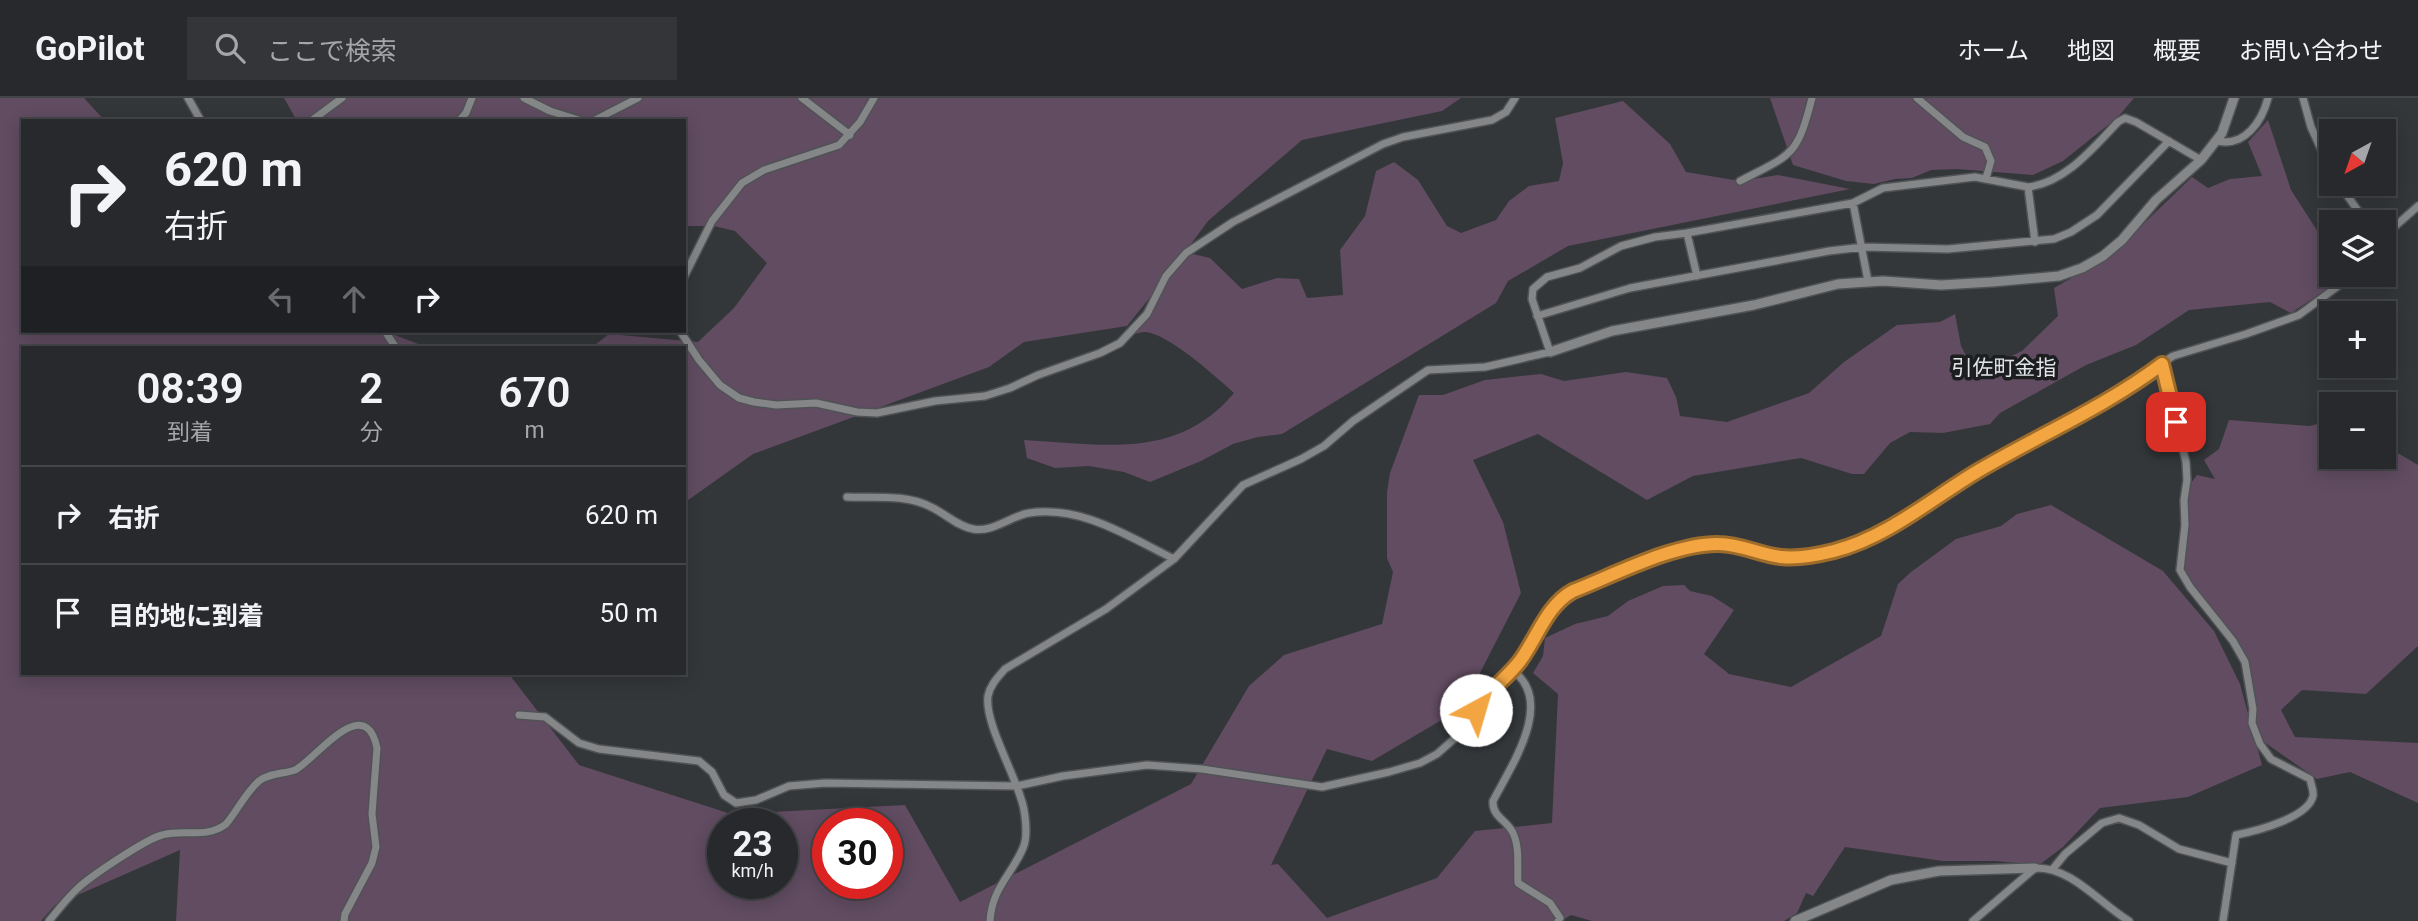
<!DOCTYPE html>
<html lang="ja">
<head>
<meta charset="utf-8">
<style>
  :root { --surface:#27292c; --page:#333538; --text:#f1f3f6; --muted:#a4a6a9; --line:#434548 }
  body { margin:0; font-family:Roboto,"Noto Sans JP",sans-serif; background:var(--page); color:var(--text); height:100vh; display:flex; flex-direction:column; font-size:26px; white-space:nowrap }
  * { box-sizing:border-box; margin:0 }
  p { font-size:23px; color:var(--muted) }
  .icon { flex:none; width:38px; height:38px; fill:none; stroke:currentColor; stroke-width:2; stroke-linecap:round; stroke-linejoin:round }
  .map { position:relative; flex:1; overflow:hidden }
  .details { position:absolute; left:21px; top:248px; width:665px; height:329px; display:flex; flex-direction:column; background:var(--surface); border-radius:0px; box-shadow:0 4px 18px #0003,0 0 0 2px var(--line) }
  .details>* { flex:none }
  .hud { position:absolute; left:21px; top:21px; width:665px; height:214px; border-radius:0px; box-shadow:0 4px 18px #0003,0 0 0 2px var(--line); background:#27292c; color:var(--text); overflow:hidden }
  .needle { width:46px; rotate:220deg }
  .controls { position:absolute; left:2319px; top:21px; display:grid; gap:14px }
  .controls a { display:grid; place-items:center; width:77px; height:77px; border-radius:0px; background:var(--surface); box-shadow:0 4px 18px #0003,0 0 0 2px var(--line); font-size:35px }
  .speed { position:absolute; left:707px; top:710px; display:flex; gap:14px; font-size:35px; font-weight:700; text-align:center }
  .speed>* { display:grid; place-content:center; width:91px; height:91px; border-radius:50%; background:var(--surface); box-shadow:0 4px 18px #0003,0 0 0 2px var(--line); line-height:1 }
  .speed small { font-size:18px; font-weight:400 }
  .speed .limit { border:10px solid #d22; background:#fff; color:#111 }
  .pin { position:absolute; display:grid; place-items:center; width:60px; height:60px; color:#fff; margin:-30px; border-radius:14px; box-shadow:0 4px 10px #0006 }
  .me { position:absolute; width:77px; margin:-38px; rotate:39deg; stroke-linejoin:round; filter:drop-shadow(0 0 5px #0008) }
  .turn { display:flex; align-items:center; gap:24px; height:147px; padding:0 28px; font-size:32px }
  .turn .icon { width:91px; height:91px; stroke-width:2.5 }
  .turn b { display:block; font-size:49px; line-height:60px }
  .lanes { display:flex; align-items:center; height:66px; padding:0 28px; background:#0003; justify-content:center; gap:35px; direction:ltr }
  .lanes .off { opacity:.35 }
  .eta { display:flex; justify-content:space-evenly; align-items:center; height:119px; text-align:center }
  .eta b { font-size:42px; font-weight:600; line-height:49px }
  ul { padding:0; list-style:none }
  li { display:flex; align-items:center; gap:21px; height:98px; padding:0 28px; border-top:2px solid var(--line) }
  li div { flex:1 }
  li b { display:block; font-size:26px }
  li em { font-style:normal }
  header { display:flex; align-items:center; gap:42px; box-sizing:border-box; height:98px; padding:0 35px; background:var(--surface); border-bottom:2px solid var(--line) }
  header strong { font-size:33px }
  nav { display:flex; gap:38px; margin-inline-start:auto; font-size:24px }
  .search { width:490px; height:63px; background:var(--page); display:flex; align-items:center; gap:18px; box-sizing:border-box; padding:0 24px; border-radius:0px; color:var(--muted); font-size:26px }
  .map>svg:first-child { display:block }
  .green { fill:#614c61; fill-rule:evenodd }
  .lines { fill:none; stroke-linecap:round; stroke-linejoin:round }
  .minor-casing { stroke:#505356; stroke-width:10 }
  .tertiary-casing { stroke:#505356; stroke-width:12 }
  .minor { stroke:#848687; stroke-width:7 }
  .tertiary { stroke:#848687; stroke-width:9 }
  .route-casing { stroke:#9d6b2a; stroke-width:18 }
  .route { stroke:#f2a541; stroke-width:12 }
  .labels { text-anchor:middle; stroke-width:7; stroke-linejoin:round; paint-order:stroke }
  .neighbourhood-label { font-size:21px; fill:#e1e4e9; stroke:#1d1e20 }
</style>
</head>
<body>
<header>
<strong>GoPilot</strong>
<div class="search"><svg class="icon" aria-label="search" viewBox="0 0 24 24"><circle cx="10" cy="10" r="6"/><path d="M15 15l6 6"/></svg>ここで検索</div>
<nav><a>ホーム</a><a>地図</a><a>概要</a><a>お問い合わせ</a></nav>
</header>
<div class="map">
<svg width="2418" height="823" viewBox="0 0 2418 823">
  <rect width="100%" height="100%" fill="#34373a"/>
  <path class="green" d="M0 0H84L105 23H23V233H384L429 250H23V576H509L579 667 731 716 905 707 960 804 1191 686 1249 588 1284 557 1382 526 1393 474 1387 460V394L1390 375 1419 297H1443L1485 282 1541 276 1564 283 1626 274 1667 280 1676 299 1680 318 1727 324 1809 295 1844 264 1897 227 1940 224 1955 216 1961 248 1975 275 2022 253 2058 218 2054 190 2110 158 2192 79 2208 90 2230 81 2262 78 2248 44 2268 22 2291 92 2331 154V177H2343L2326 192 2291 215 2270 204 2189 212 2136 247 2086 267 2000 315 1990 326 1943 335 1910 334 1890 345 1864 376H1852L1801 360 1693 378 1647 402 1538 336 1473 362 1503 424 1521 495 1462 610 1372 663 1327 651 1271 767 1278 766 1327 820 1437 780 1475 733 1552 725 1558 596 1533 575 1543 558 1545 540 1575 526 1608 518 1628 503 1663 488 1684 487 1690 493 1712 498 1734 512 1704 556 1729 576 1791 589 1881 538 1898 486 1911 474 1956 441 2001 428 2017 416 2051 407 2163 473 2214 533 2240 586 2262 667 2188 699 2100 710 2063 749 2039 767 1995 763H1943L1845 749 1813 798 1806 795 1797 815 1784 823H1592L1571 817 1561 823H176L180 752 55 807 41 823H0ZM723 726H782V786H723ZM828 726H887V786H828Z
    M284 0H1461L1442 13 1302 42 1208 123 1174 169 1193 156 1210 160 1242 191 1277 180 1299 181 1307 200 1343 197 1340 152 1365 118 1376 73 1394 64 1418 82 1447 128 1461 135 1496 122 1509 103 1529 88 1559 83 1563 65 1555 20 1623 3 1670 46 1686 74 1740 83 1778 77 1850 91 1568 148 1508 183 1496 205 1282 336 1258 339 1233 346 1201 363 1150 384 1124 374 1089 368 1055 370 1027 360 1024 342C1103 346 1177 363 1234 295 1215 278 1170 237 1146 234 1141 234 1134 236 1129 237L1169 176 1127 228 1024 244 989 269 753 356 684 405V250H591L609 236 698 244 734 210 767 165 735 133 714 128H684V23H297Z
    M1770 0H2134L2118 19 2063 63 2033 77 1957 71 1931 72 1912 80 1895 81 1874 86 1846 83 1793 67Z
    M2229 322 2309 328 2331 323V359H2384V347L2418 367V548L2366 596 2302 592 2281 612 2295 639 2418 645V705L2350 674 2317 681 2257 639 2241 556 2180 472 2188 437V389L2197 377 2215 381 2204 362 2219 351Z"/>
  <g class="lines">
    <defs>
      <path id="minor" d="M188 0 201 23
        M524 0 550 13 582 23
        M802 0 850 37
        M1917 0 1963 39 1985 49 1991 63 1986 80
        M2303 0 2311 29 2331 73
        M311 23 342 0
        M459 23 466 15 472 0
        M593 23 638 0
        M2218 43C2245 49 2262 23 2268 0
        M1740 83C1792 56 1797 59 1812 0
        M2339 86 2366 124
        M2028 89 2035 144
        M1853 105 1868 183
        M1687 135 1697 178
        M2384 138 2418 108
        M684 179 712 123 742 85 764 72 839 47 860 24 874 0
        M1537 218 1630 190 1829 153 1863 149 1948 151 2054 141 2071 134 2097 117 2169 43
        M385 233 396 250
        M680 233 699 262 720 287 739 300 754 304 776 307 816 305 857 314 877 315 935 303 985 298 1010 290 1038 277 1100 255 1120 245 1147 216 1166 178 1186 155 1233 124 1383 46 1403 39 1492 22 1506 14 1515 0
        M2162 266 2186 364 2187 382 2184 402 2185 427 2180 472 2190 489 2233 543 2245 564 2253 611 2252 625 2260 646 2271 661 2310 681C2311 687 2314 693 2313 698 2308 720 2256 733 2236 737L2223 823
        M847 399C875 400 906 396 931 409 946 416 957 428 973 431 992 435 1011 418 1029 415 1082 407 1129 439 1174 461
        M1512 572C1556 603 1511 668 1493 703 1492 719 1507 722 1513 735 1520 749 1517 769 1518 785L1550 805 1560 820 1558 823
        M519 617 545 619 579 645 599 651 699 663 712 674 724 697 736 705 756 702 789 688 825 685 1017 688 1063 678 1147 667 1202 671 1322 689 1389 674 1420 665 1437 656 1454 641 1486 596 1521 562 1553 509 1562 499 1573 493 1678 452 1706 447 1720 446 1783 460 1804 458 1852 448 1893 428 1976 374 2020 349 2084 317 2173 258 2246 236 2299 217 2353 177
        M2052 772 2065 756 2102 725 2119 720 2139 727 2179 751 2232 765
        M49 823C58 812 67 800 78 790 91 778 146 741 162 737 183 731 207 741 226 726 237 713 246 694 259 683 269 675 284 676 295 672 315 662 365 592 377 650L372 716 376 749 372 765 345 816 344 823
        M990 823C992 790 1011 778 1023 750 1028 739 1026 724 1024 712 1019 682 984 626 988 598 990 587 998 579 1005 571L1106 511 1174 461 1243 387 1301 361 1324 348 1353 323 1428 272 1485 269 1550 254 1532 201 1533 191 1547 179 1580 170 1621 148 1655 139 1687 135 1853 105 1883 90 1975 79 2028 89C2065 85 2093 50 2118 24L2125 20 2136 24 2201 62
        M1973 823 2035 770C2072 769 2099 805 2129 823"/>
      <path id="tertiary" d="M1550 254 1612 233 1754 207 1838 186 1883 183 1941 187 1992 184 2059 178 2082 170 2103 158 2122 142 2156 102 2201 62 2222 35 2234 0
        M1795 823 1891 782 1939 773 2035 770"/>
    </defs>
    <use href="#minor" class="minor-casing"/>
    <use href="#tertiary" class="tertiary-casing"/>
    <use href="#minor" class="minor"/>
    <use href="#tertiary" class="tertiary"/>
  </g>
  <g class="lines">
    <defs>
      <path id="route" d="M1476 612C1488 593 1506 581 1520 563 1537 540 1547 507 1573 493 1614 477 1675 445 1719 446 1740 446 1761 457 1781 459 1798 461 1818 457 1834 453 1888 439 1931 401 1978 373 2039 337 2105 309 2162 266L2176 324"/>
    </defs>
    <use href="#route" class="route-casing"/>
    <use href="#route" class="route"/>
  </g>
  <g class="labels">
    <g class="neighbourhood-label">
      <text x="2004" y="277">引佐町金指</text>
    </g>
  </g>
</svg>
<div class="controls">
<a><svg class="needle" viewBox="-14 -14 28 28"><path d="M0-13l5 13h-10z" fill="#e53935"/><path d="M0 13l5-13h-10z" fill="#a4a6a9"/></svg></a>
<a><svg class="icon" aria-label="layers" viewBox="0 0 24 24"><path d="M12 4l9 5-9 5-9-5zM3 14l9 5 9-5"/></svg></a>
<a>+</a>
<a>−</a>
</div>
<div class="speed"><div>23<small>km/h</small></div><div class="limit">30</div></div>
<div class="pin" style="left:2176px;top:324px;background:#d93025"><svg class="icon" aria-label="arrive" viewBox="0 0 24 24"><path d="M6 21V4h12l-3 4 3 4H6"/></svg></div>
<svg class="me" style="left:1476px;top:612px" viewBox="-20 -20 40 40"><circle r="19" fill="#fff"/><path d="M0-13L10 11 0 6-10 11z" fill="#f2a541"/></svg>
<div class="hud">
<div class="turn"><svg class="icon" aria-label="right" viewBox="0 0 24 24"><path d="M7 20v-9h11M14 6l5 5-5 5"/></svg><div><b>620 m</b>右折</div></div>
<div class="lanes"><svg class="icon off" aria-label="left" viewBox="0 0 24 24"><path d="M17 20v-9H6M10 6l-5 5 5 5"/></svg><svg class="icon off" aria-label="ahead" viewBox="0 0 24 24"><path d="M12 20V5M6 11l6-6 6 6"/></svg><svg class="icon" aria-label="right" viewBox="0 0 24 24"><path d="M7 20v-9h11M14 6l5 5-5 5"/></svg></div>
</div>
<section class="details">
<div class="eta">
<div><b>08:39</b><p>到着</p></div>
<div><b>2</b><p>分</p></div>
<div><b>670</b><p>m</p></div>
</div>
<ul>
<li><svg class="icon" aria-label="right" viewBox="0 0 24 24"><path d="M7 20v-9h11M14 6l5 5-5 5"/></svg><div><b>右折</b></div><em>620 m</em></li>
<li><svg class="icon" aria-label="arrive" viewBox="0 0 24 24"><path d="M6 21V4h12l-3 4 3 4H6"/></svg><div><b>目的地に到着</b></div><em>50 m</em></li>
</ul>
</section>
</div>
</body>
</html>
